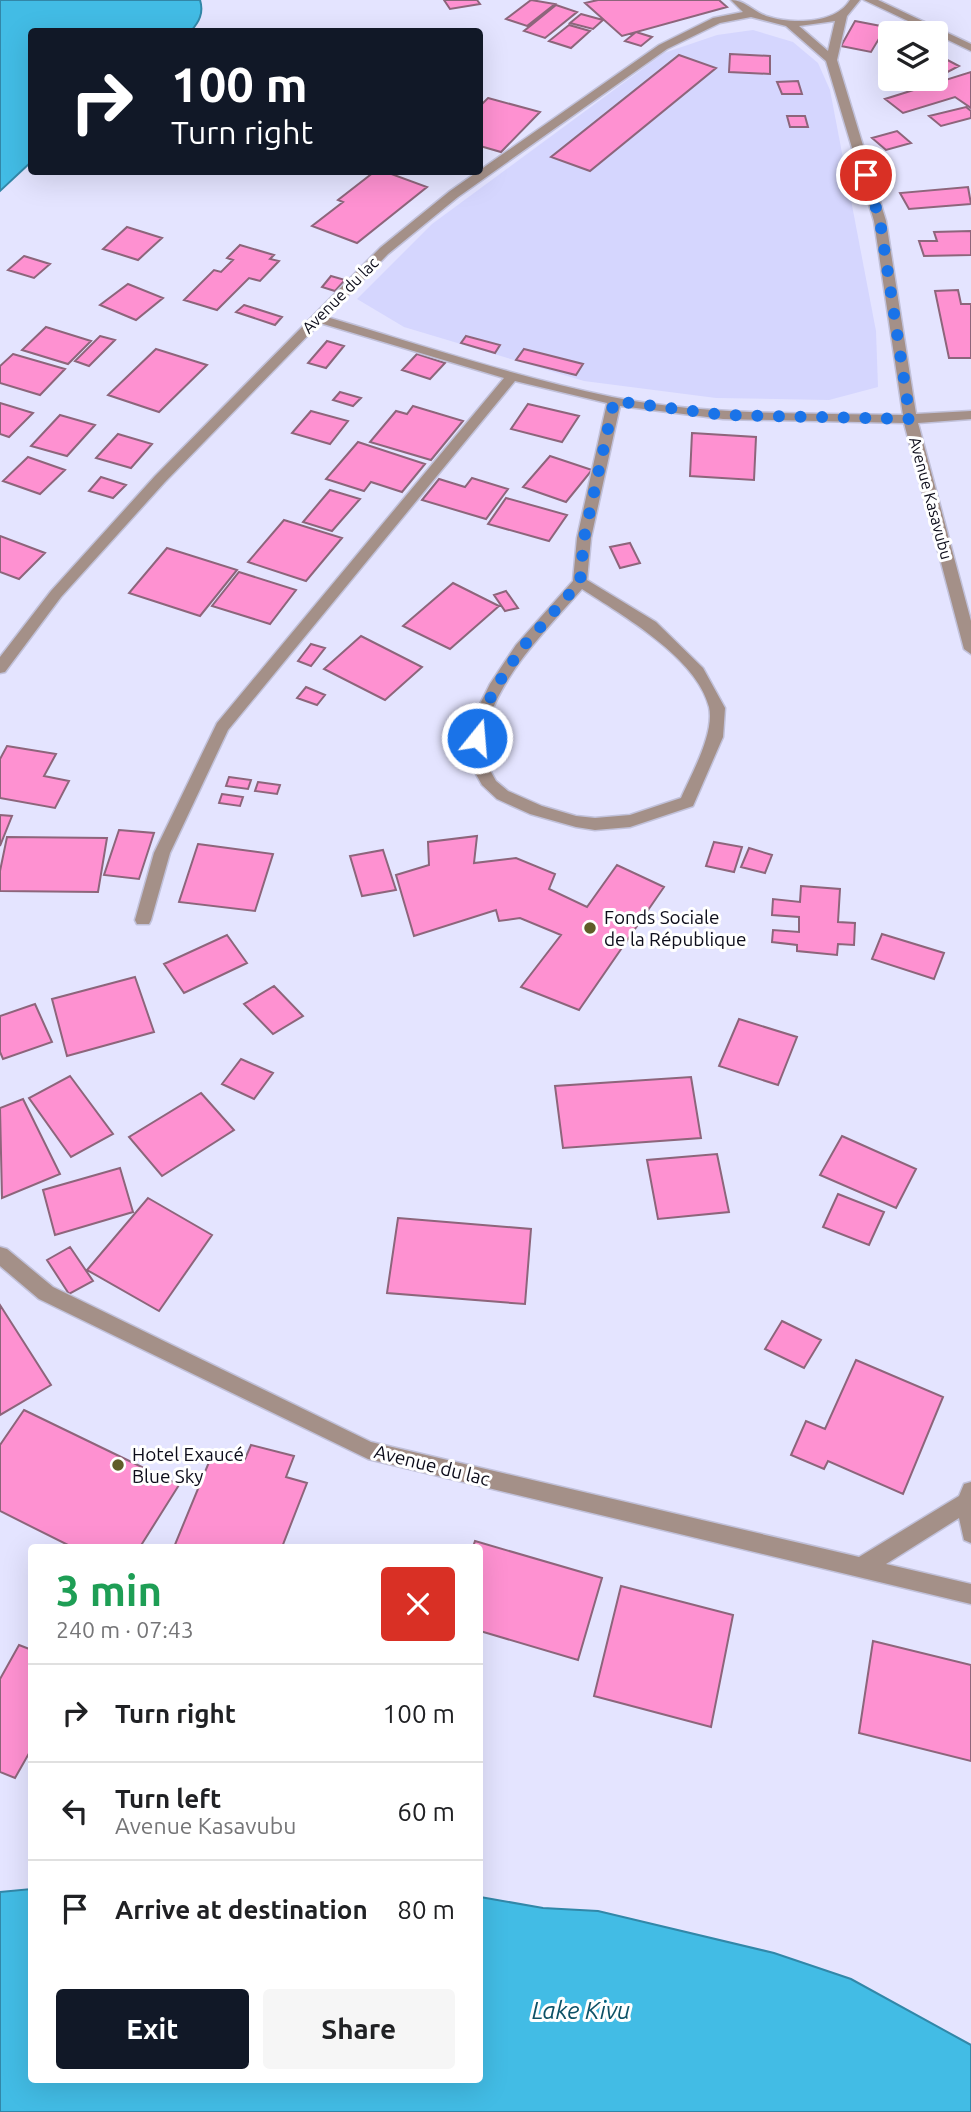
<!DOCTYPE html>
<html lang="en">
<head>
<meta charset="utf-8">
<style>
  :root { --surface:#fff; --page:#f6f6f6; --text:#202124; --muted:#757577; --line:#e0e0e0; --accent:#111827 }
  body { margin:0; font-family:Ubuntu,sans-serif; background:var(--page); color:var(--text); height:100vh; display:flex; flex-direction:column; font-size:26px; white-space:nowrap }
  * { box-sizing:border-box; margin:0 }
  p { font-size:23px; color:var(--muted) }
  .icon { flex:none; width:38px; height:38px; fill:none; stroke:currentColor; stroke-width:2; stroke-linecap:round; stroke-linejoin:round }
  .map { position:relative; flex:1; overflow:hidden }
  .side { position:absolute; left:28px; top:1544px; width:455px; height:539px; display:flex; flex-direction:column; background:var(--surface); border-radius:7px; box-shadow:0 7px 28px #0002 }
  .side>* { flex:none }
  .hud { position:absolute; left:28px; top:28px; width:455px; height:147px; border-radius:7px; box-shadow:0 7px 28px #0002; background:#111827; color:#fff; overflow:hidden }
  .tools { position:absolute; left:878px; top:21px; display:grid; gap:14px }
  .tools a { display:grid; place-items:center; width:70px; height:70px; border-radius:7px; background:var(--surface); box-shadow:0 7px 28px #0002; font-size:35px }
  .pin { position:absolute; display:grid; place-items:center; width:60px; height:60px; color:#fff; margin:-30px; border:4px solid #fff; border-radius:50%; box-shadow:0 2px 7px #0007 }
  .me { position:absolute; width:77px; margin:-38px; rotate:17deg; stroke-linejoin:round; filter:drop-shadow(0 0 5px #0008) }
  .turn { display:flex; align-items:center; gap:24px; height:147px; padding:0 28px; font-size:32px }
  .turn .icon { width:91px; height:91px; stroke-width:2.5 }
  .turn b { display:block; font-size:49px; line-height:60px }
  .round { display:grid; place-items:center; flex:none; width:74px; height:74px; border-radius:7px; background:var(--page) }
  .overview { display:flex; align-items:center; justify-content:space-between; height:119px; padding:0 28px }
  h1 { font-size:42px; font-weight:700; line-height:52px; color:#1e9e55 }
  .button { display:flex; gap:14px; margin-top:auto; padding:14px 28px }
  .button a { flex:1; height:80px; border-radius:7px; background:var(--accent); color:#fff; font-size:28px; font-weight:700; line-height:80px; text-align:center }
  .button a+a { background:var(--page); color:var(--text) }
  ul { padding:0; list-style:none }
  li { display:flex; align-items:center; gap:21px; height:98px; padding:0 28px; border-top:2px solid var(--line) }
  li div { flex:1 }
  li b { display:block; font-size:26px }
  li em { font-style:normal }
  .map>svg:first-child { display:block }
  .built { fill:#d5d6fe }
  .water { fill:#42bce5; stroke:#3287a8; stroke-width:2 }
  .building { fill:#fe91d1; stroke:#8d657b; stroke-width:2 }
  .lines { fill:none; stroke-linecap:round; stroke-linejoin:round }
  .minor-casing { stroke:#c1c1da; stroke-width:3 }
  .minor { fill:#a49088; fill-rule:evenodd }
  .route { stroke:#1a73e8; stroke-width:12; stroke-dasharray:0 21.6 }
  .poi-dot { fill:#605c28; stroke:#fff; stroke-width:2.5 }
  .labels { text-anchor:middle; stroke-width:6; stroke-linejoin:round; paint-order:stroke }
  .far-street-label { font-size:16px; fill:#0c0c1a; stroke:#fff }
  .poi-label { font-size:19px; fill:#0c0c1a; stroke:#fff; text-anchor:start }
  .street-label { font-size:19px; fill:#0c0c1a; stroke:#fff }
  .near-water-label { font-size:24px; font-style:italic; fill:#0d5267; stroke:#fff }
</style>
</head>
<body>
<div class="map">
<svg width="971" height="2112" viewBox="0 0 971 2112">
  <rect width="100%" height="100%" fill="#e4e4ff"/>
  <path class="built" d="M753 30 793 42 818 63 830 90 876 331 878 387 829 400 716 398 584 381 404 327 357 299 432 224 664 53 717 35Z"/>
  <path class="water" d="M0 0H200C204 13 199 22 191 31L32 32 31 162 0 191Z
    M31 1889 32 2079H480V1897L543 1908 598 1911 774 1953 851 1979 971 2045V2112H0V1892Z"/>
  <path class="building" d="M444 0H477L480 4 450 9Z
    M531 0 555 4 527 26 506 19Z
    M598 0H719L727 7 622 36 585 3Z
    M556 5 577 12 545 38 524 31Z
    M581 14 603 20 593 29 570 23Z
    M855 21 886 27 871 52 841 46Z
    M569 25 590 31 571 48 549 41Z
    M636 32 652 37 641 46 625 41Z
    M730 54 770 56V74L729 72Z
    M936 54 959 66 936 78Z
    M936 54 959 66 936 78Z
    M679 55 716 68 590 171 551 157Z
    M971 72V108L955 97 903 113 885 99Z
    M798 81 802 94H782L777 82Z
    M488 98 540 112 501 152 480 146V106Z
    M966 107 971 111V118L941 126 929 116Z
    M787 116H805L808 127H790Z
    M897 131 911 143 886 150 872 138Z
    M374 172H386L427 187 357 243 312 226 343 202 338 200Z
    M968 187 971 204 909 209 900 193Z
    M127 227 162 238 138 260 103 249Z
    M971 231V255L924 256 919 241H937L934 232Z
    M240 245 274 255 270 259 279 261 260 281 249 278 217 310 184 300 214 270 221 272 233 260 227 258Z
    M24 256 50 264 34 278 8 270Z
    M331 276 345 280 335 291 322 287Z
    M128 284 163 298 136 320 100 305Z
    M958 290 961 304H971V358H949L935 291Z
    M244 305 282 317 275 325 236 312Z
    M46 327 91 341 68 364 22 350Z
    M100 336 115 340 89 366 75 361Z
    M466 336 500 345 495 353 461 343Z
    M327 341 344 346 326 368 308 363Z
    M156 349 207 365 159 412 108 395Z
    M524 349 583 364 576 375 516 360Z
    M13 354 65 369 40 395 0 383V366Z
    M417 354 445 363 430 379 402 370Z
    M340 392 361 398 353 406 333 400Z
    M0 403 33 413 9 437 0 434Z
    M528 404 579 416 562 442 511 429Z
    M413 406 463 421 431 460 370 442 396 411 407 414Z
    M311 411 348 421 330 444 292 433Z
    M60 415 95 425 67 456 31 446Z
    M692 433 756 437 754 480 690 476Z
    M118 434 152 444 131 468 96 458Z
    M358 442 425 464 402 492 371 482 364 491 326 479Z
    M550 456 592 470 566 502 523 487Z
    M28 457 65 470 40 494 3 481Z
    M101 477 126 485 113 498 89 491Z
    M472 478 508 489 486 519 422 500 439 479 465 487Z
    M330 490 360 499 332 531 303 522Z
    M506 498 567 515 549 541 488 524Z
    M284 520 342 538 306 581 248 562Z
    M0 536 45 553 19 579 0 572Z
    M630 543 640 563 620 568 610 547Z
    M167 548 237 570 200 616 129 593Z
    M239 572 296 590 270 624 212 606Z
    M453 583 499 606 450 649 403 626Z
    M506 591 518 608 505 611 494 595Z
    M361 636 422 667 385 700 324 669Z
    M311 644 325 648 311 666 298 661Z
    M306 687 325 695 317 705 297 698Z
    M7 746 56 754 44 776 69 781 55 808 0 798V759Z
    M229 777 251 780 248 789 226 786Z
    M258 782 280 785 277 794 255 791Z
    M222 794 243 797 240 806 219 803Z
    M0 815 12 816 0 846Z
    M119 830 154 833 139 879 104 875Z
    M477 836 474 863 516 858 555 874 549 889 587 907 617 865 664 887 579 1010 521 987 561 935 520 918 499 921 496 910 414 936 396 875 429 865 428 842Z
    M7 837 107 838 98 892 0 891V871Z
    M714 842 742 847 734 872 706 866Z
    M198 844 273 854 255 911 179 902Z
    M749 848 772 855 765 873 741 867Z
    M383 850 396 890 362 896 350 856Z
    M801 886 840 889 838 922 855 923 854 945 838 944 837 955 797 951V945L772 942 773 930 799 932V917L772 915 773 899 800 902Z
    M882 934 944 953 934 979 872 959Z
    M227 935 247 963 184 993 164 964Z
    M135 977 154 1032 67 1056 52 999Z
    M274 986 303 1016 273 1034 244 1004Z
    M35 1004 52 1042 3 1059 0 1052V1016Z
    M739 1019 797 1037 778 1085 719 1066Z
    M241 1059 273 1073 254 1099 222 1084Z
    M70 1076 113 1134 71 1157 29 1098Z
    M691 1077 701 1138 563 1148 555 1086Z
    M201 1093 234 1130 162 1176 129 1137Z
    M23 1099 60 1174 2 1198 0 1108Z
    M842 1136 916 1169 896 1208 820 1175Z
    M717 1154 729 1212 658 1219 647 1160Z
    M120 1168 133 1212 55 1235 43 1190Z
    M838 1194 884 1212 869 1245 823 1227Z
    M148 1198 212 1235 159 1311 87 1270Z
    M398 1218 531 1229 525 1304 387 1293Z
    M70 1247 93 1281 69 1294 47 1260Z
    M0 1305 51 1385 0 1415Z
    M782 1321 821 1340 804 1368 765 1349Z
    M856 1360 943 1397 903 1494 828 1461 824 1469 791 1455 806 1421 825 1429Z
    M24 1410 179 1485 140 1547H72L0 1511V1445Z
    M251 1445 294 1456 286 1477 307 1483 282 1547H174L214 1450 245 1459Z
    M475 1541 602 1578 578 1660 480 1631V1547H473Z
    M621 1586 733 1615 711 1727 594 1696Z
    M873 1641 971 1665V1761L859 1733Z
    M19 1645 32 1650V1748L15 1778 0 1772V1679Z"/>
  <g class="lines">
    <defs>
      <path id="minor" d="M731 0C745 0 752 11 766 16 790 24 835 25 850 0H860L847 16 837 60 886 221 916 414 971 411V419L918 423 971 621V654L964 649 904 423 723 419 620 406 591 538 587 580 656 622 703 668 725 708 723 737 693 806 630 827 595 830 576 827 530 814 497 799 482 785 466 756 472 720 490 684 516 645 573 581 577 538 607 403 515 381 228 730 170 853 151 920 149 924H137L135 920 154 853 217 723 504 378 320 323 165 482 61 597 5 672 0 673V657L51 591 155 476 380 248 450 191 659 45 713 18 743 12ZM751 17 786 26 826 61 874 221 903 415C806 413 707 416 612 397 516 377 421 345 327 317L388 254 458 197 667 49 720 23ZM835 21 828 51 799 26ZM582 589C622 615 697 658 709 707 715 733 691 775 681 798L630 815 595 818 576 816 542 806 508 791 496 781 482 756C484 744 484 730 489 718 507 668 547 629 582 589Z
        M864 0H878L971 44V51Z
        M0 1247 7 1249 53 1287 371 1442 859 1557 959 1496 964 1484 971 1482V1543L964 1540 959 1518 886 1564 971 1584V1604L368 1459 39 1299 0 1266Z"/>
    </defs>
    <use href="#minor" class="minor-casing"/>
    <use href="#minor" class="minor"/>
  </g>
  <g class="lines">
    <path class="route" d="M477 738 480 720 495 688 521 649 580 582 584 538 614 401 723 415 910 419 880 221 866 175"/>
  </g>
  <g class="poi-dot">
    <circle cx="590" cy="928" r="7"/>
    <circle cx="118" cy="1465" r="7"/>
  </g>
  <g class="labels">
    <g class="far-street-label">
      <text transform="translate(340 295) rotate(-45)" y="6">Avenue du lac</text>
      <text transform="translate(931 498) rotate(75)" y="6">Avenue Kasavubu</text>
    </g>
    <g class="poi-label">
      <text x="604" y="924">Fonds Sociale<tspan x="604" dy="22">de la République</tspan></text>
      <text x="132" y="1461">Hotel Exaucé<tspan x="132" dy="22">Blue Sky</tspan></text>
    </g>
    <g class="street-label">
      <text transform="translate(432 1465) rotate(14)" y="7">Avenue du lac</text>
    </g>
    <g class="near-water-label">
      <text x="581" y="2019">Lake Kivu</text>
    </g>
  </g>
</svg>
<div class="tools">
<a><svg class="icon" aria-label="layers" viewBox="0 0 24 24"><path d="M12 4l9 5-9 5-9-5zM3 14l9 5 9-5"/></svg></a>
</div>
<div class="pin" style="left:866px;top:175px;background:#d93025"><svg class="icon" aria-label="arrive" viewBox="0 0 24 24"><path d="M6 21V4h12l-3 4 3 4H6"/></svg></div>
<svg class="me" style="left:477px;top:738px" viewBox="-20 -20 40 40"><circle r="17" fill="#1a73e8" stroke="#fff" stroke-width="3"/><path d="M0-11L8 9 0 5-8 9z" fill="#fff"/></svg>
<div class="hud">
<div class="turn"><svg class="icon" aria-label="right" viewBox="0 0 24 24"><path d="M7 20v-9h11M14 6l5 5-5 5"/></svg><div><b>100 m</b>Turn right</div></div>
</div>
<section class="side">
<div class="overview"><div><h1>3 min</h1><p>240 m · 07:43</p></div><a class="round" style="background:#d93025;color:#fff"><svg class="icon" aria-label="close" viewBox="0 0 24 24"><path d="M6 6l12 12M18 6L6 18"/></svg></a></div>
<ul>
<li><svg class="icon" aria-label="right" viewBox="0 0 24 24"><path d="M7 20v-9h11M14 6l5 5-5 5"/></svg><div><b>Turn right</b></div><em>100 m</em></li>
<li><svg class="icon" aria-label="left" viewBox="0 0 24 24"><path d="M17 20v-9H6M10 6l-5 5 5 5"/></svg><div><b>Turn left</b><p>Avenue Kasavubu</p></div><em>60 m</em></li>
<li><svg class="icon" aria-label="arrive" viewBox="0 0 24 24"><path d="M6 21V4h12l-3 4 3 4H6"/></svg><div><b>Arrive at destination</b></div><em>80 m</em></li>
</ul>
<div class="button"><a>Exit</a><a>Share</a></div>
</section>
</div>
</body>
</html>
